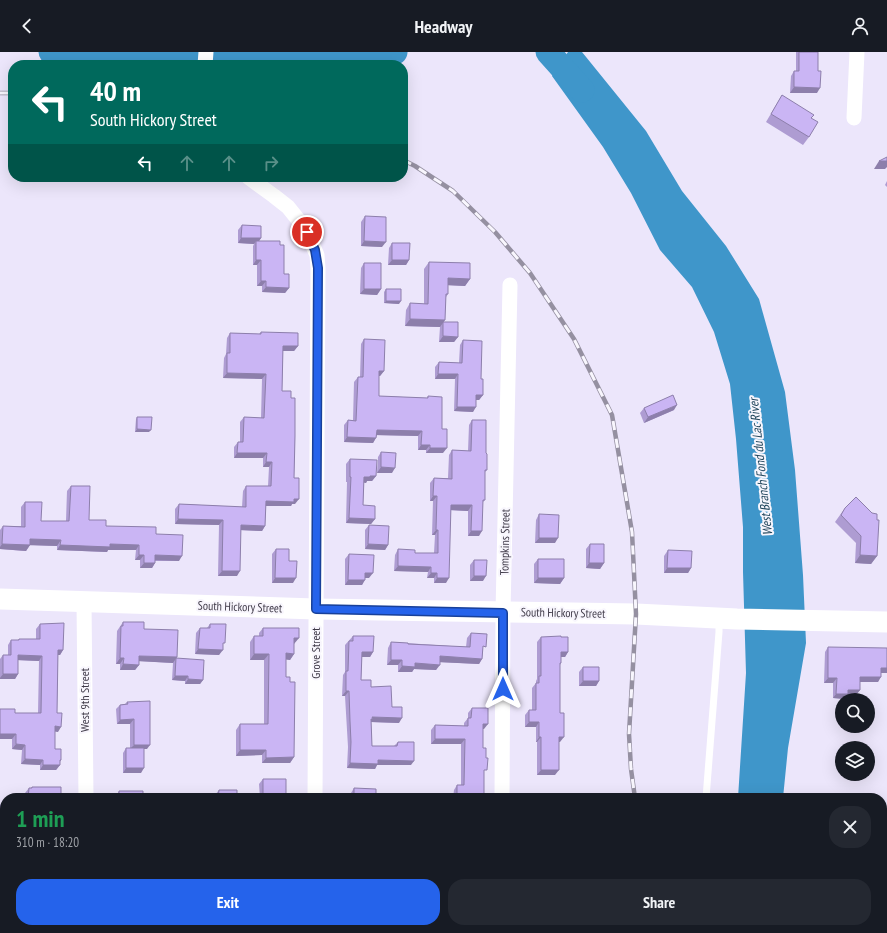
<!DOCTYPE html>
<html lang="en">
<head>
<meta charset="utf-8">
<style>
  :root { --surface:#171b24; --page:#242831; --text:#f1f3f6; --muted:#9ea1a6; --accent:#2563eb }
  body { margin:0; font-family:"PT Sans Narrow",sans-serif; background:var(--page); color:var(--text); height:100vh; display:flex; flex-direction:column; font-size:15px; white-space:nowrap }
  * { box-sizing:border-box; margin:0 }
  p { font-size:13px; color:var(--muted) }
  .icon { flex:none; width:22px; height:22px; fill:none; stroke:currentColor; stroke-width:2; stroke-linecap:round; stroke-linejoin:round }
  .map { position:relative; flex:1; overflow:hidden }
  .side { position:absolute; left:0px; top:741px; width:887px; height:140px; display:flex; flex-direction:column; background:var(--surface); border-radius:16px 16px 0 0; box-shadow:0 4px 16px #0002 }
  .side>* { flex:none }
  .banner { position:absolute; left:8px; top:8px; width:400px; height:122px; border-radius:16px; box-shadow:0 4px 16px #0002; background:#00695c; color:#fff; overflow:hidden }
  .fabs { position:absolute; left:835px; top:641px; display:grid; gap:8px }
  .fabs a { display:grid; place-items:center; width:40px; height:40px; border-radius:50%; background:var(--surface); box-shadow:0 4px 16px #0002; font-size:20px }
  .pin { position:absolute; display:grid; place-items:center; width:34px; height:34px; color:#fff; margin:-17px; border:2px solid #fff; border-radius:50%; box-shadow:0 1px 4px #0007 }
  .me { position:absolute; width:44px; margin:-22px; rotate:0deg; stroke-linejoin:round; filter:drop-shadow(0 0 3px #0008) }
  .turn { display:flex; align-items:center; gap:14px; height:84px; padding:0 16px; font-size:18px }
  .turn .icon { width:52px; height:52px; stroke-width:2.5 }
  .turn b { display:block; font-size:28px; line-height:34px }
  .lanes { display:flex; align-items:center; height:38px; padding:0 16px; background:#0003; justify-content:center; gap:20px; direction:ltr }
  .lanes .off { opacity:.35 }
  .round { display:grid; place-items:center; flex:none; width:42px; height:42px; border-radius:16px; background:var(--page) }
  .headline { display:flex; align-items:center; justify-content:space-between; height:68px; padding:0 16px }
  h1 { font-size:24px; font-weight:700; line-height:30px; color:#1e9e55 }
  .button { display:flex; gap:8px; margin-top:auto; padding:8px 16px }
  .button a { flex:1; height:46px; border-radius:16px; background:var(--accent); color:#fff; font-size:16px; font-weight:700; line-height:46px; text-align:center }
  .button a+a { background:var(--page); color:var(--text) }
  header { display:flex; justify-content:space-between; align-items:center; height:52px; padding:0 16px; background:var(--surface); font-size:18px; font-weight:700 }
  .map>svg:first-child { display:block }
  .water { fill:#3f96ca }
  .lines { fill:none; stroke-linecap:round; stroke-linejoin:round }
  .river { stroke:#3f96ca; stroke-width:25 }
  .lane { stroke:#fff; stroke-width:7 }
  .street { stroke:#fff; stroke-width:15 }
  .secondary { stroke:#fff; stroke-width:21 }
  .rail-casing { stroke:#9590a1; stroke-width:4.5 }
  .rail { stroke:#f8f6fd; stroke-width:3; stroke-dasharray:9; stroke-linecap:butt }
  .wall { fill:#ae9cd2 }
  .shaded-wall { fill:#8d7fab }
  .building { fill:#cab5f4; stroke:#8d7fab }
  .route-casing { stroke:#184099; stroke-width:10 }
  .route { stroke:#2563eb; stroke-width:7 }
  .labels { text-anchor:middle; stroke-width:4; stroke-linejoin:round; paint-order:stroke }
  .street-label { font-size:12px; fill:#3f3a48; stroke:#f8f6fd }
  .water-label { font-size:13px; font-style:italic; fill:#1f445a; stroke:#f8f6fd }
</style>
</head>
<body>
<header><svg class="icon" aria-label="back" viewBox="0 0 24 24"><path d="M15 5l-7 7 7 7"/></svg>Headway<svg class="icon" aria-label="person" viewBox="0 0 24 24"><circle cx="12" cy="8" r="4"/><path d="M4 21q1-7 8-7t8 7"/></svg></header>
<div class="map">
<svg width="887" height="881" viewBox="0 0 887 881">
  <rect width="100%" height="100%" fill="#ece6fb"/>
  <path class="water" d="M568 0H582L646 79 682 139 726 194 759 247 785 340 795 418 803 523 806 591 788 696 783 746H738L746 621 743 520V475L736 387 730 332 714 280 692 235 660 198 631 141 603 95 552 24Z
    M730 876H772V881H729Z"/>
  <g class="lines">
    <path class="river" d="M51 0 167 8 292 0
      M298 0 389 3 395 0
      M548 0 582 38"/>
    <path class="lane" d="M706 746 719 580V569"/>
    <path class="street" d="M205 13 206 0
      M854 66 857 0
      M248 125 274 144 288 155 296 165 307 180 313 194 317 203 318 216 315 746
      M84 550 86 746
      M502 746 503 561 510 233
      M86 876V881
      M315 881V876
      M501 881V876"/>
    <path class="secondary" d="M0 547 316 557 636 562 737 567 887 570"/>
    <defs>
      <path id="rail" d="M0 41H13
        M403 108 415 114 453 139 495 180 530 221 574 287 612 363 632 480 636 562 629 682 631 717 635 746
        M687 876 691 881"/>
    </defs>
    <use href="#rail" class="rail-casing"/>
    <use href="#rail" class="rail"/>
  </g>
  <path class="wall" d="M796 0H818L817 41H790L791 24 794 19H796Z
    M782 43 811 66 809 85 803 93 766 70Z
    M887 129V135L885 133Z
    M365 164 382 195 361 194V170Z
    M242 173 261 186 259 189 280 193 284 222 289 236 285 241 262 240V234H257V213H253V194L254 192 238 191V178Z
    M392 191 409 208 406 213H388L389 196Z
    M429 210 470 227 465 234 448 233V242L446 245 444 270 458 285 454 290H439L440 275 405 274 406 258 410 251 424 252V217Z
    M364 211 381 237 377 243 360 242 361 216Z
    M386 237 399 252 384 251V240Z
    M261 280 298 294 294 299H283L282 339 291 346 295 384V385L294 426 295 452H292L291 454H266L265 474 262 479 241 478 237 524H218L219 473 175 472V457L179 452 242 455 243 439 246 434H268L269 415H263V406H234V395L238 390H240V370L244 365 261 366 262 327 223 326 224 306 226 302 227 286 230 281 259 282Z
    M364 287 384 319 380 324H379V344L427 346 428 344 442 377 443 401H426V398H418V384L377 383 373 391 344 390V373L348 368H353L354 330 358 325H360L361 292Z
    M463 288 481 327 483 343 479 348H476L473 360 454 359 455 327H435V315L439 310 459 311 460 293Z
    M644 356 674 358 644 371 640 361Z
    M137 365 149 380H135L136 367Z
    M472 368 486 401 487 418 485 420V448L483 450 479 484H468V459L451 458 446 531H434V526H427L428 520 394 519 395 503 398 497 415 501H434L435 483H432L433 449H430V431L434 426H448L449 403 452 398 468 399 469 373Z
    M381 400 392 421H377L378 405Z
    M350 407 376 424 372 429H367L366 431 364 430 363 453 375 467 371 472 346 471 347 430H346V412Z
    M71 434 89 468 106 474 156 482 179 509H155V511L152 516H140V508H135L136 498H108L107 500 57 498V494L30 493 26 499 0 497V478L3 474H21V455L25 450 41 469H66L67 439Z
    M845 456 877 504 871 512 855 511 856 491 835 470Z
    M539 462 555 491H535L536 468Z
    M369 473 388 493 385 498 365 497V478Z
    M590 492 604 511 600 517 586 516V497Z
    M276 497 289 509 293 531H272V502Z
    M668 498 691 516 688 521H664V504Z
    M349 502 369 526H365L362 533H345V507Z
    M538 507 564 526 560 532 534 531V512Z
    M474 508 483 529H470V513Z
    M123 570 144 577 177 605 176 606 203 628 200 632H185V629L172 628 173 611 139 609V613L135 618H120V612H116L117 579Z
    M40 572 63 598 60 603H58L57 661 58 680 55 679V697L60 710V713L56 718H40V713L21 712 22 698 12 697V687H0V657L15 661H38L39 609 18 608V622L15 627H0V607L3 603H8V593L11 588H18L19 587H36V577Z
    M210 572 223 593 219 603 195 602 196 581 200 576H207Z
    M263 576 294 592V602L290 608 286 607V625L290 630 294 705 290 711H262V703L236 704V678L240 672H264V608H250V590L254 584H259V581Z
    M471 581 483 598 482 607 479 612 440 610 436 618 414 617 412 620H398V613H387L388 596 391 590 466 595 467 586Z
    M353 584 373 600 370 605H362L361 628 371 635 392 655 399 671 371 670 372 694H394L398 690 411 713H377L375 717 347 716 348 695 345 644H342L343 623 345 620V593Z
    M541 585H561L568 600 565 605H561V611L560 613V690H559L555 723H537V690H536V675H525V663L529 658H532V636L536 631V629L537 627V590Z
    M828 595 887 621H881L878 630H860V638L856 643H847L845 647 833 646V631H824L825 600Z
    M583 615 599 629 596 634H579V620Z
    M127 650 147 697H144L141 721H123V701L126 696H130V672H117L116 657 120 653 125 652Z
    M472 656 484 677H483V696L484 723V746H453L454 738 457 733H461V692H431V678L435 673 464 674V671L468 666V661Z
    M263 727 286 746H260L259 732Z
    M32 735 61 746H25V741L29 736H31Z
    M354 736 376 746H350L351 745V741Z
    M219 738 237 746H215V743Z
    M119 739 143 746H115Z
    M4 748 5 798H0V753Z
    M10 876 58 879 68 881H6Z
    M119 876H142V881H119Z
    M232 876H287V881H259V880L219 881 222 877H232Z
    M347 876H376V881H347Z
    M551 876H631L630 881H566V876Z"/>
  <path class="shaded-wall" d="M794 35 820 36 817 41H790Z
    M879 109H887V115L885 117H874Z
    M241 186H261L257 192 256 189 254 192 238 191Z
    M364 189 386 190 382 195 361 194Z
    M256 208H261L257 213H253Z
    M392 208H409L406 213H388Z
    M448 226 470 227 465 234 443 233Z
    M261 229H266L262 234H257Z
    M266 235 289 236 285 241 262 240Z
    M364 237H381L377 243 360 242Z
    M386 249H401L399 252 384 251Z
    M410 267 445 268 440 275 405 274Z
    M443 284 458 285 454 290H439Z
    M283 294H298L294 299H280Z
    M379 319H384L380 324H376Z
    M227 321 266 322 262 327 223 326Z
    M438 322H458L455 327H435Z
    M476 343H483L479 348H473Z
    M677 353 674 358 644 371 648 365Z
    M457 355H476L473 360 454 359Z
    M137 377 151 378 149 380H135Z
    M377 378 422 379 418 384 373 383Z
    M347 385 376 386 373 391 344 390Z
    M421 393H430L426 398H418Z
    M430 396H447L443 401H426Z
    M237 401H267L263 406H234Z
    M266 410H272L269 415H263Z
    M381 415 395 416 392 421H377Z
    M370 424H376L372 429H367L366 431 360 430 364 425Z
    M433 444H437L433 449H430Z
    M294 447H299L295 452H292L291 454H262L266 449Z
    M451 453H472L468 459 448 458Z
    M349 466 375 467 371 472 346 471Z
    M178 467 223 468 219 473 175 472Z
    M241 473 265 474 262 479 238 478Z
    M436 478H438L435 483H432Z
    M471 479H482L479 484H468Z
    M539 486H558L555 491H535Z
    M30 487 61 488 57 494 26 493Z
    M2 492 30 493 26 499 0 497V495Z
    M110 492 139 493 136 498H108L107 500 57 498 60 493Z
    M368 492 388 493 385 498 365 497Z
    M139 503H144L140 508H135Z
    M155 503 182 504 179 509 152 508Z
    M860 503 877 504 871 512 855 511Z
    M144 511H155L152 516H140Z
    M589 511H604L600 517 586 516Z
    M398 514 431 515 428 520 394 519Z
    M667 516H691L688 521H664Z
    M222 519H240L237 524H218Z
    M365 521H373L369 526H362Z
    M431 521H437L434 526H427Z
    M474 524H486L483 529H470Z
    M275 526H296L293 531H272Z
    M437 526H449L446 531H434Z
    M538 526H564L560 532 534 531Z
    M348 528H365L362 533H345Z
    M294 586H299L294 592Z
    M198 597 223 598 219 603 195 602Z
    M58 598H63L60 603H55Z
    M362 600H373L370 605H359Z
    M561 600H568L565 605H557Z
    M286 601 294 602 290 608 282 607Z
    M254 602H269L264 608H250Z
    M18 603 42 604 39 609 15 608Z
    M139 604 177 605 173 611 136 609Z
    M440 604 482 607 479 612 436 610Z
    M120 606H124L120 612H116Z
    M391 608H402L398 613H387Z
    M415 611 440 613 436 618 414 617 412 620H398L402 614Z
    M123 612 139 613 135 618H120Z
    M881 616H887V621H878Z
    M3 622H18L15 627H0V626Z
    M175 624H188L185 629 172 628Z
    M860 625H881L878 630H856Z
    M828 626H837L833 631H824Z
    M188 627 203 628 200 632H185Z
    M583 629H599L596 634H579Z
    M848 638H860L856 643H847L845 647 833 646 836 642Z
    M346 639H349L345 644H342Z
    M372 665 402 666 399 671 371 670 367 672Z
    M134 667 130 672H117L120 668Z
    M529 670H539L536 675H525Z
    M483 672H488L484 677H480Z
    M55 674 61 675 58 680 52 679Z
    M0 682H16L12 687H0Z
    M539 685H541L537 690H536Z
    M559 685H564L560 690H555Z
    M435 687H465L461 692H431Z
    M16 692 25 693 22 698 12 697Z
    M134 693H150L147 697H130Z
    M240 698H266L262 703 236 704Z
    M294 705 290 711H262L266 706Z
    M25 707 43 708 40 713 21 712Z
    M60 708H61L58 713H60L56 718H40L43 713Z
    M378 708 414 709 411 713H377L375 717 347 716 350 711Z
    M126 716H144L141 721H123Z
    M541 718H559L555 723H537Z
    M2 793H5V798H0V796Z
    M882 825H887V830H882Z
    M235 876H262L259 880H232Z"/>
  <path class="building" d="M799 0H818V19H821L820 36 794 35V19H799Z
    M782 43 814 63 811 66 818 70 809 85 771 62Z
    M887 105V109H879Z
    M365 164 386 165V190L364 189Z
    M242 173 261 174V186H241Z
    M256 189H280V193H284V222H289V236L266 235V229H261V208H256Z
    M392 191H410L409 208H392Z
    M429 210 470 211V227L448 226V242H446L445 268 410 267V251L428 252Z
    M364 211H381V237H364Z
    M386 237H401V249H386Z
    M443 270H458V285L443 284Z
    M261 280 298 281V294H283L282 339H291V346H295V384L294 426H299V447H294V450L266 449 265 474 241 473 240 519H222L223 468 178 467 179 452 246 455V434H271L272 410H266L267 401H237L238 390H243L244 365 264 366 266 322 227 321V301H230V281L261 282Z
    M364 287 385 288 384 319H379V344L428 346V344L442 345V377H447V396H430V393H421L422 379 377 378 376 386 347 385 348 368 356 369 358 325H363Z
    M463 288 482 289 481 327H483V343H476V355H457L458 322H438L439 310 462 311Z
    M673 343 677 353 648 365 644 356Z
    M137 365H152L151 378 137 377Z
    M472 368H486V401L487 402V418H485V448H483L482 479H471L472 453H451L449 526H437V521H431V515L398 514V497L415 498V501H438V478H436L437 444H433L434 426 452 427V398L471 399Z
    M381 400 396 401 395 416 381 415Z
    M350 407 377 408 376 424H370V425H364L363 453 375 454V467L349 466 351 425H350Z
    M71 434H90L89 468H106V474L156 475V482L183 483 182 504 155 503V511H144V503H139V493L110 492V495L60 493 61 488 30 487V493L2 492 3 474 25 475V450H42L41 469H69Z
    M856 445 872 461 877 462V468H879L877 504 860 503 861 484 841 463 845 456Z
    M539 462 559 463 558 486H539Z
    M369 473 389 474 388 493 368 492Z
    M590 492H604V511H589Z
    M276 497H289V509H297L296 526H275Z
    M668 498 692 499 691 516H667Z
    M349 502 374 503 373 521H365V528H348Z
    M538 507H564V526H538Z
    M474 508H487L486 524H474Z
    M123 570H144V577L178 578 177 605 139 604V613L123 612 124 606H120L121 574H123Z
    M64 571 63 598H58L57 661H62L61 675 55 674V697H61V708H60V713H43V708L25 707V693L16 692V682H0V657H15V661H41L42 604 18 603V622H3V603H11V588H19V587H40V572Z
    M210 572H226L225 591H223V598L198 597 200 576H210Z
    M263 576H299V586H294V602L286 601V625H290V630H295L294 705 266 706V698H240V672H268L269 602H254V584H263Z
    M471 581 487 582 486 595 483 594 482 607 440 604V613L415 611V615L402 614V608H391V590L408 591V592L470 595Z
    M353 584H374L373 600H362L361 628H371V635L391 634 392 655H402V666L372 665 373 667H371L372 694H397L398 690H414V709L378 708V712L350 711 351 690 350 669 349 639H346V619H348L349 589H353Z
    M561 584V585H568V600H561V611H560V661H564V685H559V718H541V685H539V670H529V658H536V631H539V624H541V585Z
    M828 595 887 596V616H881V625H860V638H848V642H836L837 626H828Z
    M176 606 204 608 203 628 188 627V624H175Z
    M583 615H599V629H583Z
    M150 649V693H134V667L120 668V653L128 652 127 650Z
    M472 656H488V672H483V696H486V706H488L487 718H484V746H457V733H464L465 687H435V673L468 674V666H471Z
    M126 696H144V716H126Z
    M263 727H286V746H263Z
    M32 735H61V746H28L29 736H32Z
    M354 736 376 737V746H350L351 745H354Z
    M219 738H237V746H218Z
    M119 739H143V746H116V744H119Z
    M4 748H5V793H2Z
    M882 797H887V825H882Z
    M10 876H58V879L69 880 68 881H10Z
    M122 876H142V881H122Z
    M262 876H287V881H262Z
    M350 876H376V881H350Z
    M573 876H631L630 881H573Z
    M222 877H241V881H222Z"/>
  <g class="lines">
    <defs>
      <path id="route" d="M307 180 315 198 318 216 316 557 503 561V637"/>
    </defs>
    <use href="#route" class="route-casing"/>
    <use href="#route" class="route"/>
  </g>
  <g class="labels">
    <g class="street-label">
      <text transform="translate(505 490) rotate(-89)" y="4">Tompkins Street</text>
      <text transform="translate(240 555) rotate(2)" y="4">South Hickory Street</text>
      <text transform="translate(563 561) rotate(1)" y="4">South Hickory Street</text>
      <text transform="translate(316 601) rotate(-90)" y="4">Grove Street</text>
      <text transform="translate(85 648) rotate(-90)" y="4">West 9th Street</text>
    </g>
    <g class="water-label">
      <text transform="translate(760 415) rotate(-96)" y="5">West Branch Fond du Lac River</text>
    </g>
  </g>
</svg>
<div class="fabs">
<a><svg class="icon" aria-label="search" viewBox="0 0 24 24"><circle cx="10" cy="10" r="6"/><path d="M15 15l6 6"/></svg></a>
<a><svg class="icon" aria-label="layers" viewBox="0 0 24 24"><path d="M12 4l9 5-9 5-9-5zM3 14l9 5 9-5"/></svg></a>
</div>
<div class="pin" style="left:307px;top:180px;background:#d93025"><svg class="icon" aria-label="arrive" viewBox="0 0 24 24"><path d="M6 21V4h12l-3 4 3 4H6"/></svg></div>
<svg class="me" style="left:503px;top:637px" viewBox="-20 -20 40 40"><path d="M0-17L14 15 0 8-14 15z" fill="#2563eb" stroke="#fff" stroke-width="4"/></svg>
<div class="banner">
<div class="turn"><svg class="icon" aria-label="left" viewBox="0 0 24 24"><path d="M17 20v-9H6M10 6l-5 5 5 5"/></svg><div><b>40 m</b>South Hickory Street</div></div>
<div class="lanes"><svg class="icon" aria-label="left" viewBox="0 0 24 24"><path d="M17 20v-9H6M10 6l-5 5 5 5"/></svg><svg class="icon off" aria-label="ahead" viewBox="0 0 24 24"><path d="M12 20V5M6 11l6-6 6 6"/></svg><svg class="icon off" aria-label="ahead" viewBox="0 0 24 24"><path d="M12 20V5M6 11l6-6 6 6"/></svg><svg class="icon off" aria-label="right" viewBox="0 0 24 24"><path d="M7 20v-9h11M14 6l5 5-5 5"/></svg></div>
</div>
<section class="side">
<div class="headline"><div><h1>1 min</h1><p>310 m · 18:20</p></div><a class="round"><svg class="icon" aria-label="close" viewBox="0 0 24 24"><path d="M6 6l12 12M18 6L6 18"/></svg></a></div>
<div class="button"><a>Exit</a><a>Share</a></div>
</section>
</div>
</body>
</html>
